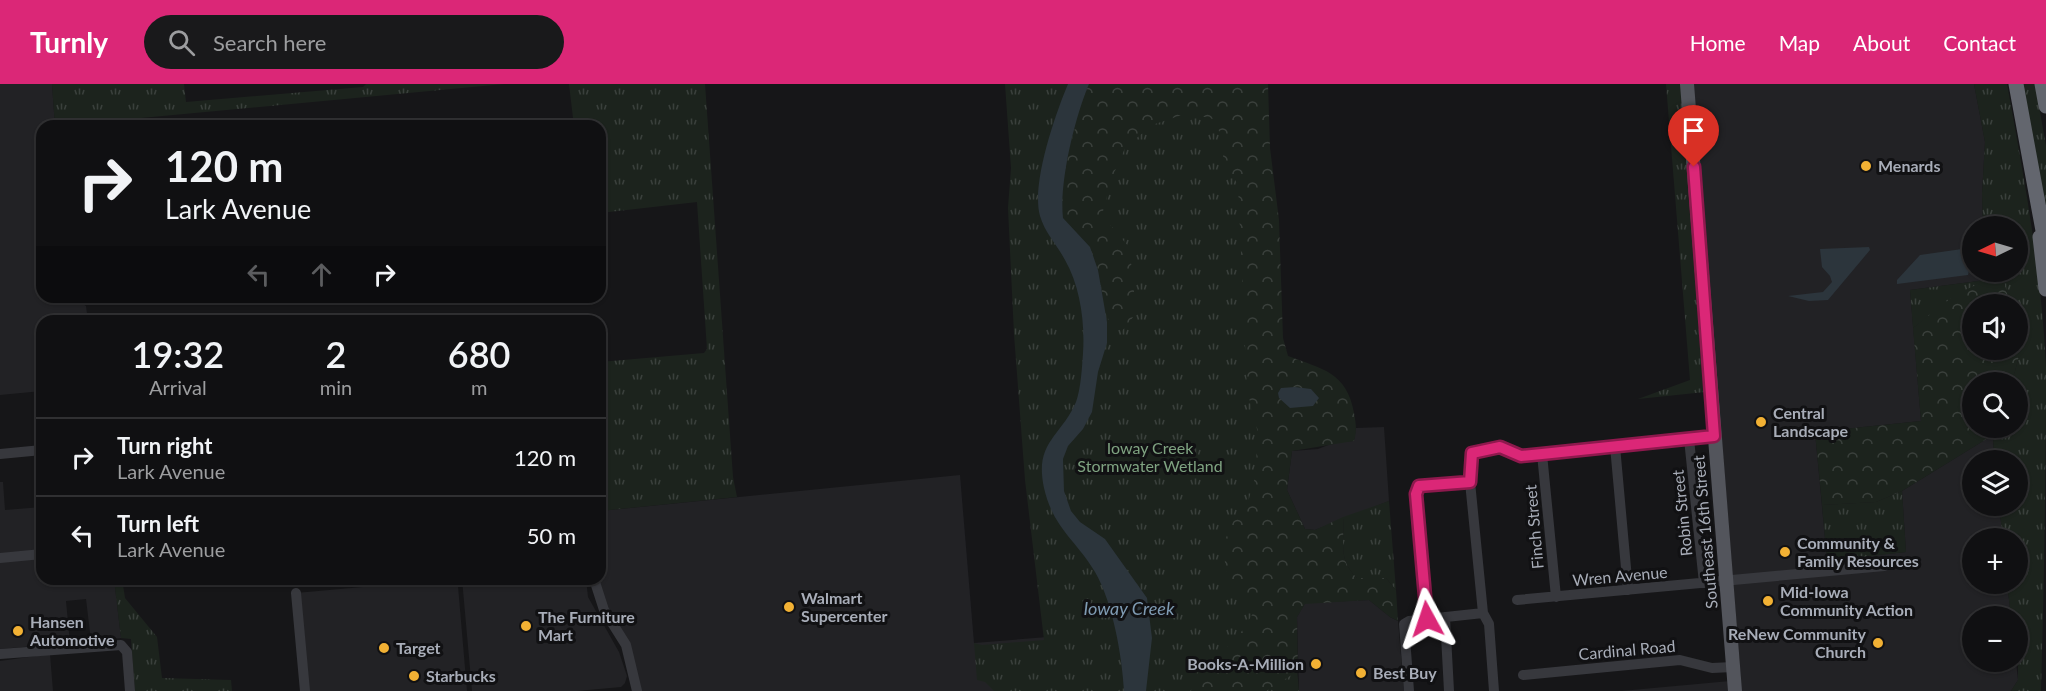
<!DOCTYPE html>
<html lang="en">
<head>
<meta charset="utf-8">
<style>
  :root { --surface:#101012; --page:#19191b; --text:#f1f3f6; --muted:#9c9d9f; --line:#303032; --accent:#db2777 }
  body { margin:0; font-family:Lato,sans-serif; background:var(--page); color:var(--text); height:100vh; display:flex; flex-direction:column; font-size:22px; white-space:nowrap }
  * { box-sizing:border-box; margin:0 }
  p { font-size:20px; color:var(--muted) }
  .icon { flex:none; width:33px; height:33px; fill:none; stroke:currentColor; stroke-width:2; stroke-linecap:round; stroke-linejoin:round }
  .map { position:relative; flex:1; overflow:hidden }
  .drawer { position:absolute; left:36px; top:231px; width:570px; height:270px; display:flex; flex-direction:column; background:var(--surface); border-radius:18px; box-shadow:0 2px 4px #0004,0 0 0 2px var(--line) }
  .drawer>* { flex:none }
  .guide { position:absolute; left:36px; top:36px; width:570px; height:183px; border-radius:18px; box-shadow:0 2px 4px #0004,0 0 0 2px var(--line); background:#101012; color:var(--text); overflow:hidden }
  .needle { width:39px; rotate:265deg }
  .fabs { position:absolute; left:1962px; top:132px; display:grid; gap:12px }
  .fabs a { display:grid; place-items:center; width:66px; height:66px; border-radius:50%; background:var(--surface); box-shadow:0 2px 4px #0004,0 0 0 2px var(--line); font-size:30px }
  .pin { position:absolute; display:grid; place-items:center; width:51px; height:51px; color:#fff; margin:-62px -26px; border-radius:50% 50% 50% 0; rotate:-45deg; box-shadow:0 0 6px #0007 }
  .pin .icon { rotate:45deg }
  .me { position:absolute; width:66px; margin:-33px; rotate:355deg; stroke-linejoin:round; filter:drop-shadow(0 0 4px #0008) }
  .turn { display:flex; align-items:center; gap:21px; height:126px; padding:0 30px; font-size:27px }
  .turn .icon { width:78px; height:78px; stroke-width:2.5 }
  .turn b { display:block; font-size:42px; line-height:51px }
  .lanes { display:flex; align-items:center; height:57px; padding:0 30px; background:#0003; justify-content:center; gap:30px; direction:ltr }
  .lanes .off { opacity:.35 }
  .eta { display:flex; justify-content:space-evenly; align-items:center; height:102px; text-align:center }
  .eta b { font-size:36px; font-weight:600; line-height:42px }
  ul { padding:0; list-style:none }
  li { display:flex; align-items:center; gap:18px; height:78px; padding:0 30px; border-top:2px solid var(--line) }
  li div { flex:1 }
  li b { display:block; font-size:22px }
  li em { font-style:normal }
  header { display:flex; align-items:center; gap:36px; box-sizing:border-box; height:84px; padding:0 30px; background:var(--accent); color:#fff }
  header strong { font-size:28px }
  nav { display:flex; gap:33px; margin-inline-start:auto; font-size:21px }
  .search { width:420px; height:54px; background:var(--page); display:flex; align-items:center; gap:15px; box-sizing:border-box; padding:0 21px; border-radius:33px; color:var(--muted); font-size:22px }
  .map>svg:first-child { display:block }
  .built { fill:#222225 }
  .grass { fill:url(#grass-tufts) }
  .forest { fill:url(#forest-crowns) }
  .water { fill:#2c353c }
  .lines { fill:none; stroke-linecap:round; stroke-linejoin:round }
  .minor { stroke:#37383d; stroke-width:10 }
  .major { stroke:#53555c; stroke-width:14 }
  .highway { stroke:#63666e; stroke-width:15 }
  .route-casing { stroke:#8e194d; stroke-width:15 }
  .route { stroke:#db2777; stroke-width:10 }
  .poi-dot { fill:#f2b134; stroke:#111113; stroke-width:2 }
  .labels { text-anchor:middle; stroke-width:6; stroke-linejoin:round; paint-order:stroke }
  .poi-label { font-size:16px; font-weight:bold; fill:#a8adb8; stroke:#111113; text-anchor:start }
  .park-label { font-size:16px; fill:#7fa381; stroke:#111113 }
  .street-label { font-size:16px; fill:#a8adb8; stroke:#111113 }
  .water-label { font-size:18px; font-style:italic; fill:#7f9bb3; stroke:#111113 }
</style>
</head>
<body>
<header>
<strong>Turnly</strong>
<div class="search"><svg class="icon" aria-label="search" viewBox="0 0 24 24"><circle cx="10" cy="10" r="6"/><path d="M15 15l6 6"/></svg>Search here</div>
<nav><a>Home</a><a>Map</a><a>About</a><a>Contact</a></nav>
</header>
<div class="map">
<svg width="2046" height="607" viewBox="0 0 2046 607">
  <defs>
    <pattern id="grass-tufts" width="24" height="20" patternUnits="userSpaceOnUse" patternTransform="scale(1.5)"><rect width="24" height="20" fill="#1c231d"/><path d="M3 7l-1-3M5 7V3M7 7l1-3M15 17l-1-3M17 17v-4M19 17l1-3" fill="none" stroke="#3a403c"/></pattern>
    <pattern id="forest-crowns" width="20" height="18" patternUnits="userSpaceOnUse" patternTransform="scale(1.5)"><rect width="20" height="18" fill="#1c231d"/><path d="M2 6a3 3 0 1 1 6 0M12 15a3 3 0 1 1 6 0" fill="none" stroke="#3a403c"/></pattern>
  </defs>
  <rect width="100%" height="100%" fill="#161618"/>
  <path class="built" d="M0 0H52L55 42H42V213H74L86 222 88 237H42V307L0 311Z
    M1693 0H1974L1985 58 1982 110 1983 142H1972V188H1986V196L1910 206 1921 337 1815 348 1827 476 1906 468 1902 407 1993 351 1994 376H1972V422H1999L2003 454H1972V500H2007L2011 532H1972V578H2016L2018 596 2011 607H1621L1741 596Z
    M1384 343 1389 417 1315 446 1305 445 1287 406 1292 367 1318 365 1336 358 1354 357 1356 344Z
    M960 391 974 559 1072 551 1078 607H635L636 592 594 495H600V427Z
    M0 398H3L5 426 42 423V466L0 471Z
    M42 474V495H114L121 554 91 557 86 515 66 517 70 559 0 565V478Z
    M451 495 458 502 467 607H305L296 509Z
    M462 495H586L588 513 619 568 627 592 625 599 621 603 577 607H472Z
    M1369 516 1390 533 1398 537 1404 607H1299L1297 533 1305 519Z
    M50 570 53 607H0V577Z"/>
  <path class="grass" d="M52 0H184L186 18 363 3 366 0H504L55 42Z
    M569 0H705L733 393 737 413 600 427V416L603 415 600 388V278L704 269 707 265 697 118 600 129V42H574Z
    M1005 0H1245L1299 607H994L985 598 977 596 974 559 982 561 1044 556 1025 396 1014 250 1008 124 1011 84Z
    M1666 0H1681L1705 308 1638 315 1690 296Z
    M1974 0H2007C2024 93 2042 189 2046 284 2046 391 2044 500 2041 607H2011L2018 596V532H2011L2007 500H2018V454H2003L1999 422H2018V376L1994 375 1993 351 1997 344H2018V298H2012L2018 276 2020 234 2018 220 2009 216 2004 199 1932 230 1913 244 1910 206 1986 196V188H2018V142H1983L1982 110 1985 58Z
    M2022 0H2035L2046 62V134Z
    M1902 407 1906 468 1827 477 1822 421 1876 418Z
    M1389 417 1396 506 1386 494H1357C1337 475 1345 458 1343 433Z
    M114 495H122L125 514 157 553 162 594 231 596 232 607H135L131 555 121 554Z"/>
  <path class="forest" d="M1089 0H1268L1270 64 1279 136 1283 254 1288 272C1322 285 1347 288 1354 329 1356 340 1357 347 1354 357L1292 367 1287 406 1305 445 1315 446 1343 433C1345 458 1337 475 1357 494H1386L1396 506 1398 537 1390 533 1369 516 1305 520 1297 533 1298 587 1266 607H1191L1198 586 1236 556 1259 520 1233 511 1226 487 1223 461 1234 435 1246 425 1256 390 1257 345 1247 306 1238 101 1224 77 1217 36 1188 29 1152 41 1125 64 1111 96 1102 131 1128 162 1134 196V232L1122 247C1099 238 1105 209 1098 188 1091 168 1071 153 1063 134 1054 113 1080 22 1089 0Z
    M1986 196 2004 199 2009 216 2014 220H1972V266H2018V227C2027 249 2018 276 2012 298H1972V344H1997L1993 351 1902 407 1876 418 1822 421 1815 348 1921 337 1913 244 1955 211Z"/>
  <path class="water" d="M1068 0H1089C1075 33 1059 98 1063 134L1090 163 1098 186 1107 238V259L1098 288 1092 328 1083 345 1068 362 1063 375 1064 407 1071 427 1080 438 1105 455 1147 514 1152 554 1146 607H1124C1122 572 1113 519 1095 488 1076 456 1053 444 1044 404 1034 358 1061 353 1076 318 1081 304 1082 283 1083 269 1085 238 1080 202 1065 176 1057 161 1045 149 1040 132 1031 100 1055 31 1068 0Z
    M1869 163 1870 166 1828 216 1809 217 1788 212 1823 208 1832 198 1830 192 1822 183 1820 165Z
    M1969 164 1971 177 1968 191 1897 200V196L1920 171Z
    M1295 303 1311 305 1319 314 1313 322 1290 324 1279 314 1278 309 1281 304Z"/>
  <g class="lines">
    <path class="minor" d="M1689 355 1704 499
      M1615 362 1628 506
      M0 370 42 366
      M1542 370 1556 513
      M0 474 42 470
      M594 495 604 526 626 561 637 607
      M296 509 305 607
      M1517 516 1884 482
      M1445 533 1449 607
      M1427 535 1416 410 1420 402 1470 398
      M0 570 121 561 127 568 130 607
      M1523 591 1680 576 1712 584 1733 583
      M1409 607 1404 540 1409 537 1483 529
      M1494 607 1489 540 1483 529 1470 398 1472 369 1500 363 1521 371 1542 370 1714 352"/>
    <path class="major" d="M1687 0 1735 607"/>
    <path class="highway" d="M2016 0 2046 163
      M2042 0 2046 22
      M2040 153 2046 205"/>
  </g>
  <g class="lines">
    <defs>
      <path id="route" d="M1427 535 1416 410 1419 402 1470 398 1472 369 1500 363 1521 372 1542 370 1714 352 1694 83"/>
    </defs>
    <use href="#route" class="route-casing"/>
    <use href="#route" class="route"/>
  </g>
  <g class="poi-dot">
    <circle cx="1866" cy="82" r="6"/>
    <circle cx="1761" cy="338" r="6"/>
    <circle cx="1785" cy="468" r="6"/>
    <circle cx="1768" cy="517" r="6"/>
    <circle cx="789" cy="523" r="6"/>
    <circle cx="526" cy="542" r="6"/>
    <circle cx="18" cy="547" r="6"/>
    <circle cx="1878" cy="559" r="6"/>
    <circle cx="384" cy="564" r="6"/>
    <circle cx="1316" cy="580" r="6"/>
    <circle cx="1361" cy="589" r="6"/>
    <circle cx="414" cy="592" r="6"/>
  </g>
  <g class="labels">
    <g class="poi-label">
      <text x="1878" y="88">Menards</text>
      <text x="1773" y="335">Central<tspan x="1773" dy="18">Landscape</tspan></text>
      <text x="1797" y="465">Community &amp;<tspan x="1797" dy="18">Family Resources</tspan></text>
      <text x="1780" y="514">Mid-Iowa<tspan x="1780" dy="18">Community Action</tspan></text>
      <text x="801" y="520">Walmart<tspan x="801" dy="18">Supercenter</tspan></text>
      <text x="538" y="539">The Furniture<tspan x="538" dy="18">Mart</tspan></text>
      <text x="30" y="544">Hansen<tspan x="30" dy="18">Automotive</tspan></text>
      <text x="1866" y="556" text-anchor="end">ReNew Community<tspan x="1866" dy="18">Church</tspan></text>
      <text x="396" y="570">Target</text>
      <text x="1304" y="586" text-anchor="end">Books-A-Million</text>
      <text x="1373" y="595">Best Buy</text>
      <text x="426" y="598">Starbucks</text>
    </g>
    <g class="park-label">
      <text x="1150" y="370">Ioway Creek<tspan x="1150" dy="18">Stormwater Wetland</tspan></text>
    </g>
    <g class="street-label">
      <text transform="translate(1682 429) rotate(-96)" y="6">Robin Street</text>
      <text transform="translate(1534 443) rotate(-95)" y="6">Finch Street</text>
      <text transform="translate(1705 448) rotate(-95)" y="6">Southeast 16th Street</text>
      <text transform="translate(1620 492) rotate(-5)" y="6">Wren Avenue</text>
      <text transform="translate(1627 566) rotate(-5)" y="6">Cardinal Road</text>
    </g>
    <g class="water-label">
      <text x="1129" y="531">Ioway Creek</text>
    </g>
  </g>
</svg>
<div class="fabs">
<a><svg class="needle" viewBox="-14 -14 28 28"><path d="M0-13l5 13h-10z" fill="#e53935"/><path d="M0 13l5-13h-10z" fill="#9c9d9f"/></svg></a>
<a><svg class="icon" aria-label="sound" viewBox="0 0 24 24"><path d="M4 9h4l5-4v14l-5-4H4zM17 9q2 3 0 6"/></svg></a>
<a><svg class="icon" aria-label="search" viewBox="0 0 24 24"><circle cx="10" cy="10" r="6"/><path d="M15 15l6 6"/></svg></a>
<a><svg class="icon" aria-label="layers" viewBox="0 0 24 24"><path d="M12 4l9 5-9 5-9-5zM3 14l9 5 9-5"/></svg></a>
<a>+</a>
<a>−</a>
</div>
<div class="pin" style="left:1694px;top:83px;background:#d93025"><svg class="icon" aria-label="arrive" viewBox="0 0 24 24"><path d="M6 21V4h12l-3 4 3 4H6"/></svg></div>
<svg class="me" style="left:1427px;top:535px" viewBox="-20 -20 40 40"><path d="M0-17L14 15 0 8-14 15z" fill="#db2777" stroke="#fff" stroke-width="4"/></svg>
<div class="guide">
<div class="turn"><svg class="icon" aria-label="right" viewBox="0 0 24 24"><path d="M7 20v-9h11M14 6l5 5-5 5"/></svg><div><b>120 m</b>Lark Avenue</div></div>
<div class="lanes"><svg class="icon off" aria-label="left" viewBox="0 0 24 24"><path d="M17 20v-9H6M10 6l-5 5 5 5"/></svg><svg class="icon off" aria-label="ahead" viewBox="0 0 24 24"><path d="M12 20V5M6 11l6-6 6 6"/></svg><svg class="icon" aria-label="right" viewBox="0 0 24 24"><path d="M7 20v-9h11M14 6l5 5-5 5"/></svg></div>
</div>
<section class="drawer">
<div class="eta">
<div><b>19:32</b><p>Arrival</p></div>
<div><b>2</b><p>min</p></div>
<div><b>680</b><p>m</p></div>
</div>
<ul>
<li><svg class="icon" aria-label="right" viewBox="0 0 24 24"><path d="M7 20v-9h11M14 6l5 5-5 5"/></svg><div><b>Turn right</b><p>Lark Avenue</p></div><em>120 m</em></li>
<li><svg class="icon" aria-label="left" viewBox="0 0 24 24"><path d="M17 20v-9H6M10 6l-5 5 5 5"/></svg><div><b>Turn left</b><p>Lark Avenue</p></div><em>50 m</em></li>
</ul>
</section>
</div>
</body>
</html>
